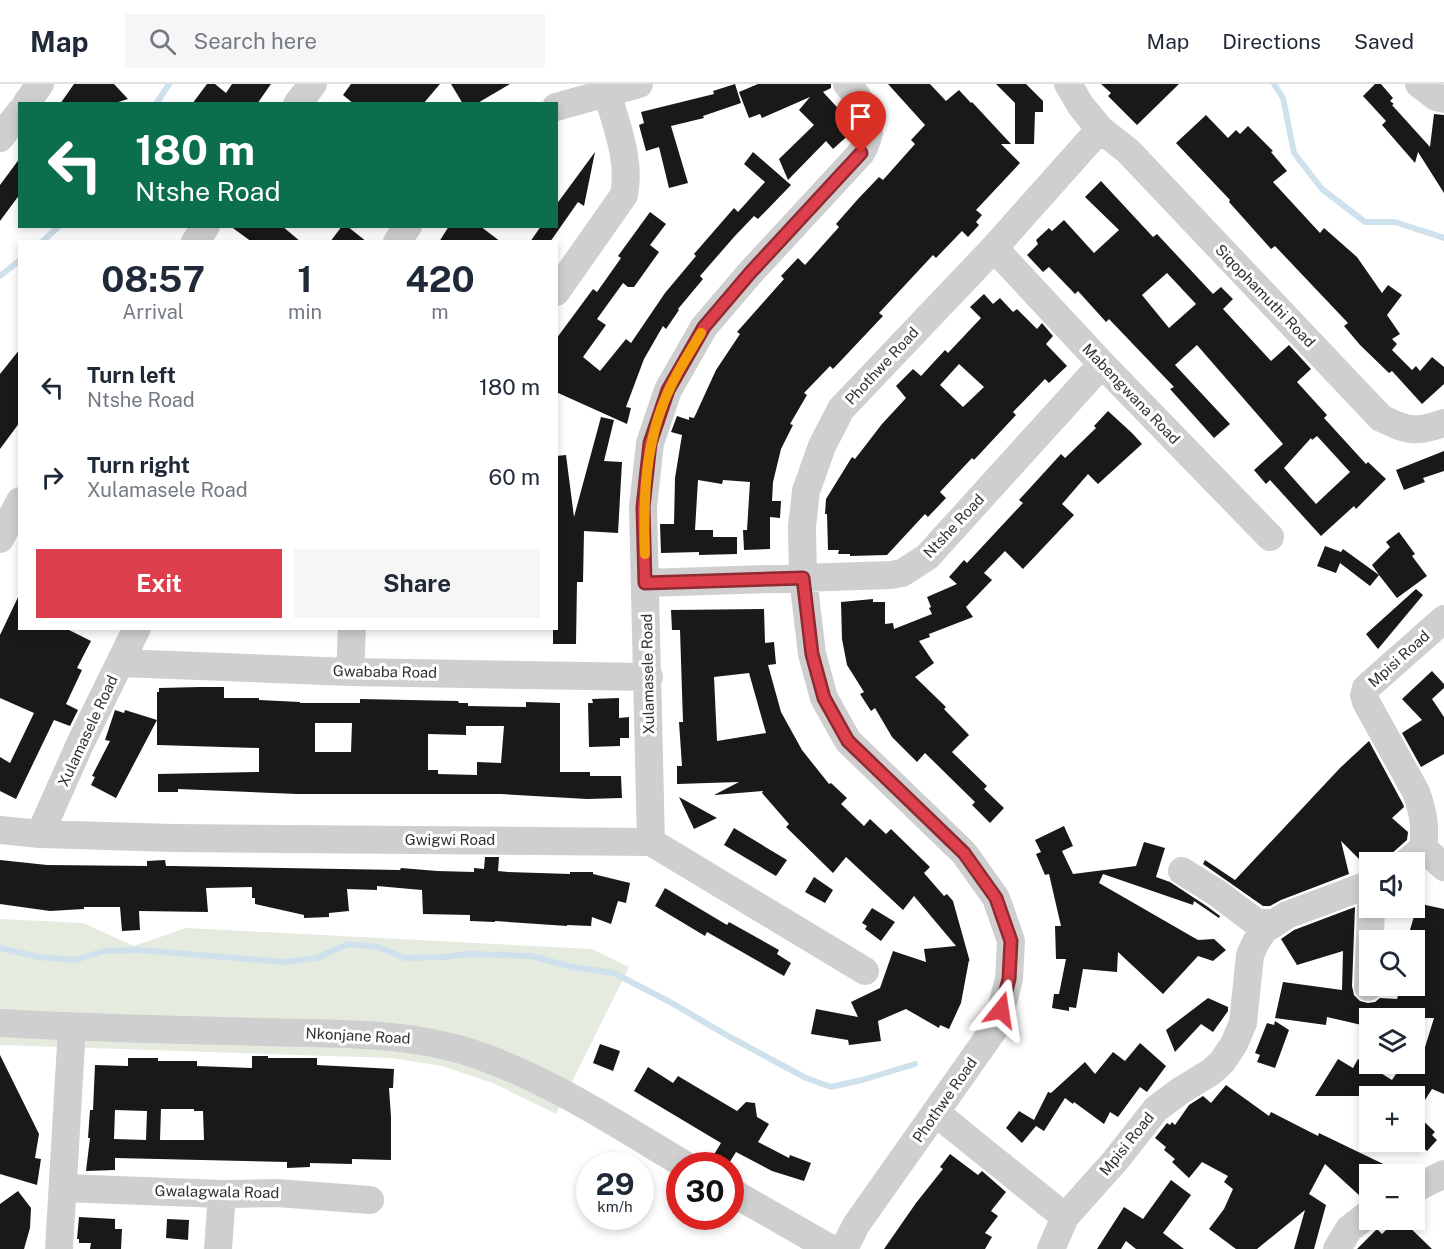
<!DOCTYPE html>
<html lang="en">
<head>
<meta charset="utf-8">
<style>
  :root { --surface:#fff; --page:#f6f6f7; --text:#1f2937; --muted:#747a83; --line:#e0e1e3; --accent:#dd404c }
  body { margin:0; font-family:"Public Sans",sans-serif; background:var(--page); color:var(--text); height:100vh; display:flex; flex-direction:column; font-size:22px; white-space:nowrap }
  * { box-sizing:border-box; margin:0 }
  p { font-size:20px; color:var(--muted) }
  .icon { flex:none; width:33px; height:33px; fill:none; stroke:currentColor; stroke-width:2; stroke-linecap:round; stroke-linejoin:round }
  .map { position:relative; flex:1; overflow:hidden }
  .drawer { position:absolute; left:18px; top:156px; width:540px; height:390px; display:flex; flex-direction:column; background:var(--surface); border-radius:0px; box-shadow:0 3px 9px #0003 }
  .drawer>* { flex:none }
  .banner { position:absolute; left:18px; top:18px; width:540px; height:126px; border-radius:0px; box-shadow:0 3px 9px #0003; background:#0b6e4f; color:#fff; overflow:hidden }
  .controls { position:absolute; left:1359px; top:768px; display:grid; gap:12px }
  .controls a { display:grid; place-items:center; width:66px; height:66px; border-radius:0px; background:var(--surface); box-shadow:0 3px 9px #0003; font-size:30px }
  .speed { position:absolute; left:576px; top:1068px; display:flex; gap:12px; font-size:30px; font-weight:700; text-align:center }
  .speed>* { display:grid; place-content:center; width:78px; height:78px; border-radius:50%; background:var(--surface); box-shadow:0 3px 9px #0003; line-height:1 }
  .speed small { font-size:15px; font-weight:400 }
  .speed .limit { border:9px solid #d22; background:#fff; color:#111 }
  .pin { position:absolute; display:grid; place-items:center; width:51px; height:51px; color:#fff; margin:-62px -26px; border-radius:50% 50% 50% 0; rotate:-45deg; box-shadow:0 0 6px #0007 }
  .pin .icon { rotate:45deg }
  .me { position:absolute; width:66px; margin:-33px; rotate:15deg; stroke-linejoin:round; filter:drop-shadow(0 0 4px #0008) }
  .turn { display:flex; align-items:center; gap:21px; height:126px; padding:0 18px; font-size:27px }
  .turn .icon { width:78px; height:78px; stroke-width:2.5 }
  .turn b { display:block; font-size:42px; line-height:51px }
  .eta { display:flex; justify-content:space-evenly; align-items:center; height:102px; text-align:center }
  .eta b { font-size:36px; font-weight:700; line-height:42px }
  .button { display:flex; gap:12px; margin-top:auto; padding:12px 18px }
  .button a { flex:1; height:69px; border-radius:0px; background:var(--accent); color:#fff; font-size:24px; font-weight:700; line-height:69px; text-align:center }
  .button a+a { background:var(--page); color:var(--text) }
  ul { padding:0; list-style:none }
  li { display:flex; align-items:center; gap:18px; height:90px; padding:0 18px }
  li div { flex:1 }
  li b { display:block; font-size:22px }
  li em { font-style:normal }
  header { display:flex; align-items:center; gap:36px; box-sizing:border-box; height:84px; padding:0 30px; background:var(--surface); border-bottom:2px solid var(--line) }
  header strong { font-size:28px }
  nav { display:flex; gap:33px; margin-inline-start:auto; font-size:21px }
  .search { width:420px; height:54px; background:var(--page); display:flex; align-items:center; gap:15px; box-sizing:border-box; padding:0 21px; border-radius:0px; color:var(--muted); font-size:22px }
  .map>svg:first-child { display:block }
  .green { fill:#e5ebdf }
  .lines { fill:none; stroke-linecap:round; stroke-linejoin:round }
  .stream { stroke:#cfe1ec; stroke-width:6 }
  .building { fill:#191919; fill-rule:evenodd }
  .minor { stroke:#cfcfcf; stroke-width:28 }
  .route-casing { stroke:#902a31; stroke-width:15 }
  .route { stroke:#dd404c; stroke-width:10 }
  .slow { stroke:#f59e0b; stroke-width:10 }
  .labels { text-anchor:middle; stroke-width:6; stroke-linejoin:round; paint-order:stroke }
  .street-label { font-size:15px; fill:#323232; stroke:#fff }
</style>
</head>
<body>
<header>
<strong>Map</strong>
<div class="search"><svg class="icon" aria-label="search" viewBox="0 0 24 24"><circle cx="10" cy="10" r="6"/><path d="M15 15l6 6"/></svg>Search here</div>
<nav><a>Map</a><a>Directions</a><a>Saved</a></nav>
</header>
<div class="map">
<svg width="1444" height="1165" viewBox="0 0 1444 1165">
  <rect width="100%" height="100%" fill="#fff"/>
  <path class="green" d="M0 835 83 839 134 862 186 844 592 865 629 883 556 1030 493 999 442 982 391 974 0 961Z"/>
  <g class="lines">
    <path class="stream" d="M1274 0 1283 14 1294 69 1322 105 1365 138H1395L1444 154
      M156 20 169 0
      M42 158 59 142
      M0 192 20 176
      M0 864 38 873 75 876 104 867 138 866 285 878 317 874 348 860 378 863 405 874 444 873 469 870 531 872 572 883 614 889 670 918 728 952 806 994 831 1003 862 996 915 980"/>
  </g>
  <path class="building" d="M74 0H114L128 15 112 20H60Z
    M207 0H215L226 9 232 0H271L257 20H192Z
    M351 0H440L423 20H354L343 11Z
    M451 0H510L476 20H463Z
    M735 0 741 19 703 32 704 34 671 42 688 99 669 104 659 63 646 67 639 41 644 39 641 28 714 10 713 7Z
    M758 0H831V4L823 8 847 34 843 38 852 48 833 65 826 57 788 96 779 75 814 41 799 26 810 13 762 34 760 30 749 34 739 8Z
    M888 0H930L946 17 959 6 971 19 972 18 1011 60H1001L1020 79 976 126 982 131 976 138 979 141 968 153 962 147 936 174 933 171 879 229 883 232 833 285 830 282 804 309 807 311 790 340 793 341 781 365 773 398 772 417H781L780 434 770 433V465L744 466 743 446H747L750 398 723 396 722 400 698 396 695 446H713V453H737V470L699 471V468L661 469 660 440H674L675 394 682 351 671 348 677 332 689 336V333L694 334 716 286 740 250 737 248 784 195 781 192 798 174 805 181 839 143 836 140 858 115 879 93 883 96 915 60 911 56 925 41Z
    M996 0H1026L1043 17V28H1035L1034 60H1015V19Z
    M1101 0H1179L1137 41 1108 12 1111 9Z
    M1375 0H1381L1393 14 1390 17 1394 20 1392 21 1430 63 1434 30 1444 31V109L1418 68 1415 79 1382 41 1386 37 1363 12Z
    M1206 31 1228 54 1236 46 1240 50 1248 42 1273 67 1271 68 1287 87 1273 98 1320 149 1324 144 1357 173 1382 209 1388 201 1402 211 1387 231 1400 250 1392 255 1397 260 1392 266 1412 286 1416 282 1420 287 1432 273 1444 283V300L1422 320 1392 287 1389 289 1360 261 1344 242 1348 239 1275 162 1271 165 1229 118 1230 116 1176 59Z
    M595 68 584 122 578 118 550 158H530L541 142H556V121Z
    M753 68 791 101 758 135 754 132 734 153 700 192 703 195 678 225 679 226 666 245 663 242 644 275 626 323 631 324 627 340 556 308V255L593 205 597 208 621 174 618 172 650 128 666 140 650 161 659 168 634 203H628L623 199 597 235 606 241 583 273 600 287 626 255 631 259 665 209 696 172 694 170 734 124 738 128 765 98 744 80Z
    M20 74V110L0 137V101Z
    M1101 97 1153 153 1157 150 1213 210 1221 203 1233 215 1223 225 1271 277 1289 261 1311 285 1297 298 1327 331 1324 334 1366 380 1368 378 1386 395 1356 425 1354 422 1321 452 1270 396 1266 400 1254 386 1283 360 1197 261 1175 281 1230 340 1214 354 1170 305 1174 303 1109 235 1106 238 1078 207 1075 210 1049 183 1043 188 1027 171 1038 160 1036 156 1049 144 1052 147 1064 136 1094 169 1119 146 1085 113ZM1167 189 1196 220 1169 244 1142 211ZM1317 352 1350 388 1316 420 1284 384 1311 354 1312 356Z
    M230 142H282L301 158H252Z
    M342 142H347L367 158H330Z
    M449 142H480L501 158H439Z
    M984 210 993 220 1000 214 1013 228 1017 225 1037 245 1042 239 1053 252 1046 260 1067 282 1049 299 1045 295 1013 328 1016 331 974 376 972 374 940 408 946 414 928 433 925 430 887 471 850 472V470H838L839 466H828L827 430H825L826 415 852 373 855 375 882 340 906 314 896 302 913 285 921 292 945 266 948 269 981 234 970 223ZM959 280 984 303 963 323 940 301Z
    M20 265V338L0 365V290Z
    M1108 327 1132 349 1142 360 1098 400 1088 390 1062 420 1074 431 1023 485 1005 467 984 489 992 496 966 523 973 533 929 550 930 553 919 557 934 579 915 593 946 623 944 625 969 651 952 668 987 702 984 705 1004 724 990 739 972 721 975 718 925 669 917 678 892 653 875 624 871 627 860 610 864 608 847 581 842 555 841 518 873 515V518H885V540L893 539 894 545 932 530 929 524 931 523 927 513 957 500 949 493 964 476 967 479 1023 419 1019 416 1061 370 1065 374 1096 344 1094 342Z
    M601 333 614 336 604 377 622 378 618 449 584 447 583 498H577L576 560H553V544H556L558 430H556V372L566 371 574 433Z
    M1444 367V387L1423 394 1425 398 1404 406 1396 386Z
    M1399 448 1415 470 1412 472 1427 492 1397 514 1379 491 1370 502 1340 479 1336 489 1317 482 1325 462 1341 468 1343 465 1379 491 1372 481 1390 463 1386 458Z
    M1416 505 1423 511 1378 565 1366 550Z
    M20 509V544H65L91 557 77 584 82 586 66 620 78 626 70 642 54 636 16 715 0 707V673L10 679 34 629 0 614V551Z
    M764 525 765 559 774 558 776 580 768 581 781 628 802 666 829 700 831 699 847 714 841 720 864 742 870 735 886 750 891 745 930 783 924 789 944 812 947 810 953 817 970 878 969 876 961 919 949 945 940 941 939 944 906 925 878 937 881 957 849 961 848 956 811 950 816 925 858 933 851 918 880 904 893 867 926 878 924 865 956 862 914 812 903 826 846 773 833 789 786 743 789 740 762 709 763 707 714 711 739 698 677 700V682H682L679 638H683L680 546H672L671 526ZM749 589 766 649 717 657 714 593Z
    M1432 587 1444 600V604L1432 615 1444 633V670L1421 683 1402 649 1422 636 1402 615Z
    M200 603H224V614H259V616L300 618V619H360V615L458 617 459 619H468V622L526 623V618L560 619V688H590V692H621L622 714 587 715 501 710H297L178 705V708H158V690L259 688V664L157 661V608H159V604ZM315 639H352L351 668H315ZM466 642H504L501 679 477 678V691L438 690V686H428V650L466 651Z
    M619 614V634L629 633V654H620V662L589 663 588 619H593L592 615Z
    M115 626 124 629 125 626 157 636 116 714 91 701 95 693 92 692 110 657 105 656Z
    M1369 657 1403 720 1404 723 1392 734 1408 748 1407 756 1382 778H1362L1341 757 1349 790 1281 816 1270 822H1263L1203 780 1205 776 1235 796 1340 684Z
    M679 713 717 734 694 745Z
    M1064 742 1073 762 1062 767 1073 790 1136 782 1144 758 1165 764 1156 793 1170 798 1208 823 1220 832 1219 834 1194 817 1193 821 1103 790 1099 799 1198 856 1214 855 1226 866 1213 877 1198 872 1163 910 1118 868 1117 888 1083 885 1076 924 1069 923V927L1052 924 1054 910H1059L1066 875H1056L1055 842H1061L1049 790 1045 791 1036 770 1041 768 1035 756Z
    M734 744 787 776 776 792 724 761Z
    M485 773H499L498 787 508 788 570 790V788H593V790L630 799 626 819 618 817 611 840 592 833 591 842 567 841V842L495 837V838L470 837V831L423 830 422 806 377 802V806L347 805 349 827 329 829V833L304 834V831L255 820V814H252V803L206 804 208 828 139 827 140 846 122 847 120 823H84V825L50 827 0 820V776L47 781 147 782V777L165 776 166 782H172L400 786 401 784 437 787 474 788V784L484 785Z
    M814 793 833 806 825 819 805 808Z
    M665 804 727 841 729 838 779 866 777 870 791 879 784 892 707 848 705 852 655 822Z
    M1421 820 1444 825V1010L1432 1005 1416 1030 1435 1048 1432 1051 1437 1056 1427 1067 1414 1055V1012H1315L1338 975 1353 984 1358 975 1392 996 1400 984 1406 988 1408 984 1417 989 1434 934H1367L1366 942 1327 933 1326 941 1275 934 1283 898 1342 906 1343 867 1297 881 1281 855 1294 846 1355 823 1352 902 1354 911 1360 917 1368 919 1375 918 1380 914 1397 915 1401 902H1414V856H1407L1415 829H1419Z
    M872 824 895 838 881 857 865 845 867 842 862 839Z
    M1208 914 1228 923V927L1213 948 1201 940 1175 968 1166 946Z
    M1275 937 1289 946 1275 984 1257 978 1260 971 1255 969 1267 939 1274 941Z
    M1140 959 1166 982 1147 1008 1140 1003 1118 1033 1110 1028 1104 1040 1074 1018 1073 1020 1065 1014 1044 1047 1036 1042 1022 1059 1006 1044 1019 1027 1034 1036 1048 1008 1051 1009 1085 978 1095 990 1113 968 1125 977Z
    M600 960 620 967 613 987 593 979Z
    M0 971 39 1050 35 1074 41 1075 37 1101 0 1090Z
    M252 972H268V974H317V981L394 985 393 1004H389L391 1033V1076L352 1075V1080L310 1079V1083L287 1084V1078L115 1074V1086L86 1087 90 1054H88L90 1026H93L95 981 128 982V974H158V977H197V982L252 984ZM161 1025H194V1027H203L204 1056H160ZM115 1026 147 1027 146 1056 114 1055Z
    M648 983 673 999 678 992 737 1027 746 1018 755 1019 757 1033 769 1040 758 1058 789 1074 790 1071 811 1079 804 1097 772 1087 736 1068 728 1081 713 1072 721 1059 634 1007Z
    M1226 1001 1269 1032 1271 1028 1318 1052 1319 1049 1404 1090H1370V1102L1360 1112 1325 1080 1309 1110 1326 1121 1314 1165H1294L1305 1126 1257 1165H1236L1209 1145 1224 1125 1233 1105 1224 1098 1228 1092 1202 1078 1189 1094 1172 1078 1175 1075 1164 1066 1166 1063 1155 1054 1167 1039 1170 1041 1172 1038 1175 1041 1189 1021 1203 1012 1211 1019Z
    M950 1070 978 1091 982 1087 1006 1108 991 1127 998 1132 985 1149 992 1153 985 1165H884L916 1119 943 1085 940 1083Z
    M1171 1096 1191 1111 1163 1149 1184 1165H1136L1126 1157 1121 1165H1097L1124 1123 1143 1135Z
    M18 1107 31 1124 30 1144 24 1165H0V1120Z
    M79 1133 115 1135V1145H122L121 1165H90L91 1159H79V1155H77Z
    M167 1135 189 1136 188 1156 166 1154Z
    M1396 1136H1402L1432 1165H1357L1377 1145 1382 1150Z"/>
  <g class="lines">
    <path class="minor" d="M1419 0 1436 13 1444 15
      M26 20 40 0
      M297 20 313 0
      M556 23 639 0
      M1100 45 1128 67 1381 334C1408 347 1415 349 1444 339
      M0 54 20 28
      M195 158 206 142
      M397 158 408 142
      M994 164 1102 280 1270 453
      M556 208 624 111C631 76 616 41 607 8
      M0 455 20 417
      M645 499 891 491 902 489 927 473 1102 280
      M121 579 350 588 649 593
      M350 588 352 544
      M0 746 40 750 173 754 651 758 865 887
      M40 750 80 660 137 544
      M651 758 643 423 650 359 668 306 704 243 750 189 861 69C878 40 867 23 847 0
      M1423 764 1444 783
      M1407 778 1423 764C1426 743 1423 727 1416 708L1366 618 1364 611 1366 604 1444 535
      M1182 787 1217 809 1257 839H1273
      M1368 903 1371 824
      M0 939C88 944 175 946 263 948 337 950 412 947 483 973 555 999 621 1043 687 1082
      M936 1029 1065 1133
      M64 1104 222 1110 277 1109 370 1116
      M1414 1105 1444 1090
      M730 1107 831 1165
      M59 1165 72 943
      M218 1165 222 1110
      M844 1165 856 1141 997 941 1009 895 1011 857 996 814 964 769 848 657 824 614 812 570 803 494 802 443 806 407 822 362 841 325 994 164 1100 45 1081 22 1068 0
      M1051 1165 1065 1133 1115 1077 1156 1025 1180 1007 1211 988 1222 978 1234 960 1243 939 1250 871 1256 858 1264 846 1287 831 1370 800
      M1337 1165 1349 1145 1370 1129"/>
  </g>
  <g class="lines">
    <defs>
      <path id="route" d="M861 69 750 189 704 243 668 306 650 359 643 423 645 499 803 494 812 570 824 614 848 657 964 769 996 814 1011 857 1009 895 1001 926"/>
    </defs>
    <use href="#route" class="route-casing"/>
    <use href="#route" class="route"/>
    <path class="slow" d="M645 470C643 414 645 357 669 306 678 286 690 268 701 249"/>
  </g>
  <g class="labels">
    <g class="street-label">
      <text transform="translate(1265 212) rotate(46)" y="5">Siqophamuthi Road</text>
      <text transform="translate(882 282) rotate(-47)" y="5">Phothwe Road</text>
      <text transform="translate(1131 310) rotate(46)" y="5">Mabengwana Road</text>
      <text transform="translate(954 442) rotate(-47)" y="5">Ntshe Road</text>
      <text transform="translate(1399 575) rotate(-42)" y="5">Mpisi Road</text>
      <text transform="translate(385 588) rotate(1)" y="5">Gwababa Road</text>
      <text transform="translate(648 590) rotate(-91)" y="5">Xulamasele Road</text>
      <text transform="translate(88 647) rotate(-65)" y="5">Xulamasele Road</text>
      <text x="450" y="761">Gwigwi Road</text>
      <text transform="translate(358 952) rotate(3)" y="5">Nkonjane Road</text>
      <text transform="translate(945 1016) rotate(-55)" y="5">Phothwe Road</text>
      <text transform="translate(1127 1060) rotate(-51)" y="5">Mpisi Road</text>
      <text transform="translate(217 1108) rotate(1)" y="5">Gwalagwala Road</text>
    </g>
  </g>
</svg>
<div class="controls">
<a><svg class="icon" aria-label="sound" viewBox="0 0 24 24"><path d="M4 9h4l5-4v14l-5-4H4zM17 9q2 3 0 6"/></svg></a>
<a><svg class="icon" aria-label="search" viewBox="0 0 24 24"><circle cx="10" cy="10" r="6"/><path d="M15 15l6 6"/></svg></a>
<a><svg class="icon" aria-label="layers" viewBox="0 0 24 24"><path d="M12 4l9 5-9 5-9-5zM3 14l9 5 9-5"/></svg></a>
<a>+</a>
<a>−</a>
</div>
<div class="speed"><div>29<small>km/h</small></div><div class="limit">30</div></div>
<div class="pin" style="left:861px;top:69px;background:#d93025"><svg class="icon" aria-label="arrive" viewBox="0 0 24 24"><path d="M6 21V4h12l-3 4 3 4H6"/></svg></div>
<svg class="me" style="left:1001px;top:926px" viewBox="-20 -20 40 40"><path d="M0-17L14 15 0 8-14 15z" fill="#dd404c" stroke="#fff" stroke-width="4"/></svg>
<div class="banner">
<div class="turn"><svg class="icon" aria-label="left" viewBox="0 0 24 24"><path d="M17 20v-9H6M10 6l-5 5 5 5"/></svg><div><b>180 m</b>Ntshe Road</div></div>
</div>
<section class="drawer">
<div class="eta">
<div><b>08:57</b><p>Arrival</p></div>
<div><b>1</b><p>min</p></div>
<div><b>420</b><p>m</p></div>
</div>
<ul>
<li><svg class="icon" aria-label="left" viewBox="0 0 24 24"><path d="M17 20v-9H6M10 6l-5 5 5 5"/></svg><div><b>Turn left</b><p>Ntshe Road</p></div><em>180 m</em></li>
<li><svg class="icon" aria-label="right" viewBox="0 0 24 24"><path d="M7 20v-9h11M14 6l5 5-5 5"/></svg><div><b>Turn right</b><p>Xulamasele Road</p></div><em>60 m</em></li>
</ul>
<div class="button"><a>Exit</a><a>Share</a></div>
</section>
</div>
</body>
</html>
